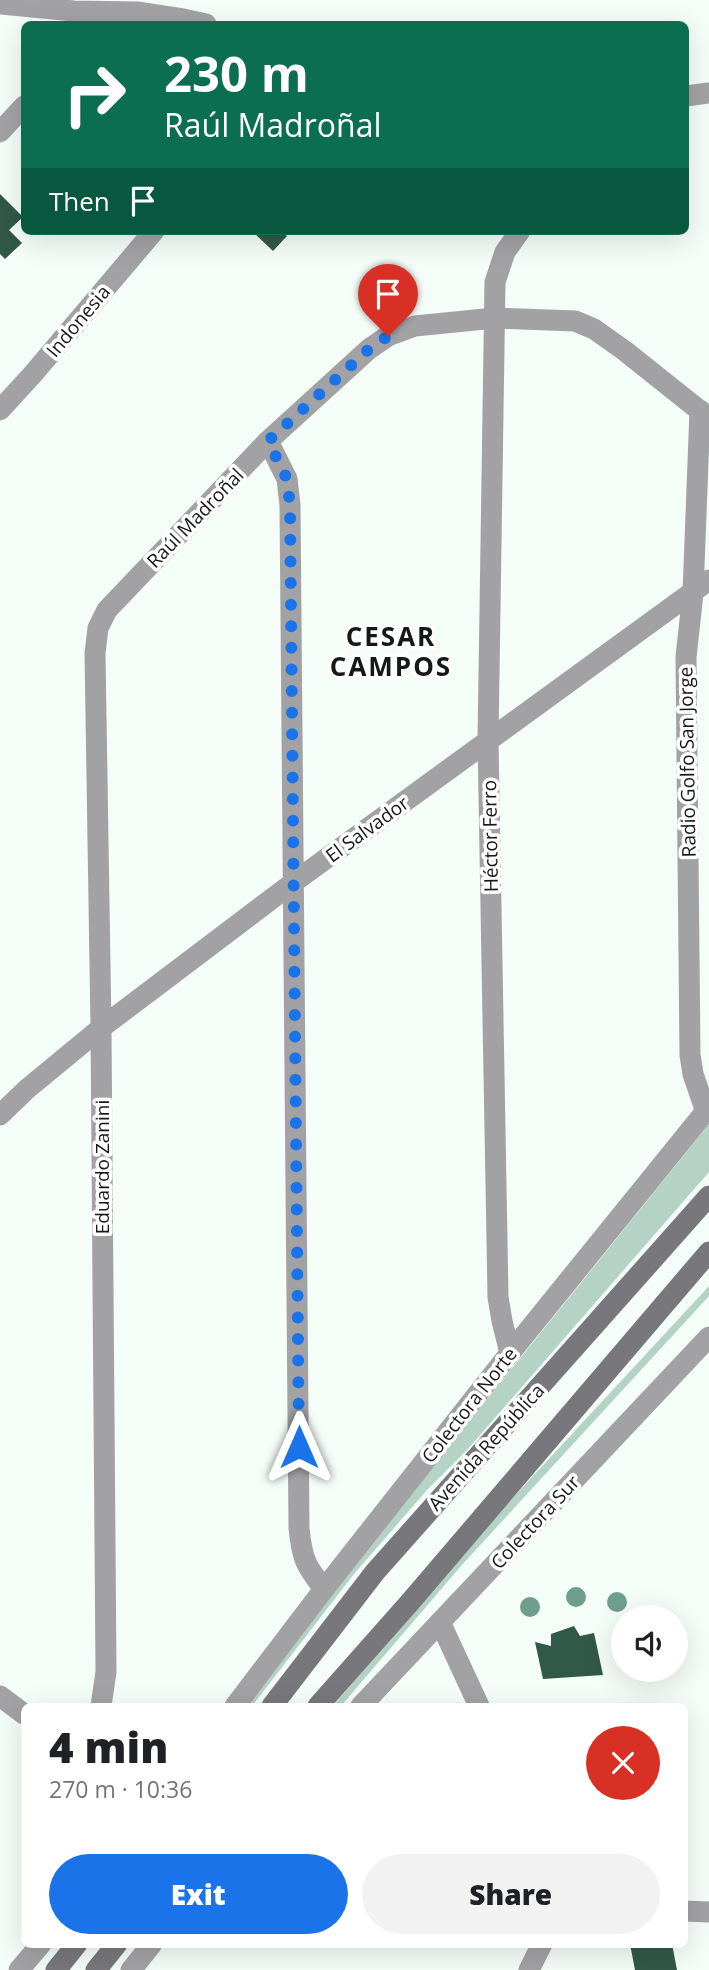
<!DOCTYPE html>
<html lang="en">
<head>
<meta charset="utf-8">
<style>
  :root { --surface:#fff; --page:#f2f2f2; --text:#202124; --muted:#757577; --accent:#1a73e8 }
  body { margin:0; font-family:"Open Sans",sans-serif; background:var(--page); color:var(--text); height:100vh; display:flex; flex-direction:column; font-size:26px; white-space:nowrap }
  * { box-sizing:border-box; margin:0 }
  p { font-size:23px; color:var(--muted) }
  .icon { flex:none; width:38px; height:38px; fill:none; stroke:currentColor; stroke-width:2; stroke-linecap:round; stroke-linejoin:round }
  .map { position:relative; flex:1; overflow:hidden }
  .side { position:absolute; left:21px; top:1703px; width:667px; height:245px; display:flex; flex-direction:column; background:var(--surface); border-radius:10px; box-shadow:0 7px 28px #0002 }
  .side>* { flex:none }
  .hud { position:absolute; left:21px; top:21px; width:668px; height:214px; border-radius:10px; box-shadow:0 7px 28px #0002; background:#0b6e4f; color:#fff; overflow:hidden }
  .fabs { position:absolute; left:611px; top:1605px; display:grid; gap:14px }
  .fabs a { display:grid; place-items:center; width:77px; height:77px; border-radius:50%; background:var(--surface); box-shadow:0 7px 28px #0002; font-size:35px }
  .pin { position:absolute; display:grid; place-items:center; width:60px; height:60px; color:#fff; margin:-72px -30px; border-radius:50% 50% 50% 0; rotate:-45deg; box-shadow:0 0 7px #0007 }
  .pin .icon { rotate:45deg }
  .me { position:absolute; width:77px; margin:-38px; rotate:0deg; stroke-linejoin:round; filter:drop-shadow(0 0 5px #0008) }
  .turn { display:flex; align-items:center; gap:24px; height:147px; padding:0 28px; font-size:32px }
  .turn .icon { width:91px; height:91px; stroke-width:2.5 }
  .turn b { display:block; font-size:49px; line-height:60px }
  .then { display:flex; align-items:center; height:66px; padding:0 28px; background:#0003; gap:14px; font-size:26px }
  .round { display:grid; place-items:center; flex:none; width:74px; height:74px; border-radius:37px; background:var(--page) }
  .summary { display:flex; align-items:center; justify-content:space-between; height:119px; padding:0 28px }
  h1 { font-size:42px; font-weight:800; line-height:52px }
  .button { display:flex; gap:14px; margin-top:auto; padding:14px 28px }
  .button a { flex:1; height:80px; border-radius:42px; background:var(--accent); color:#fff; font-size:28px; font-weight:800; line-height:80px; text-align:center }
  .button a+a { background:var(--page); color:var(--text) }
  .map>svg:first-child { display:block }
  .green { fill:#b4d3c4 }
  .building { fill:#325848 }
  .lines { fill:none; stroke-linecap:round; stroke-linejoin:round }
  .street { stroke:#a2a2a5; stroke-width:21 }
  .secondary { stroke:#78787c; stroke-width:21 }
  .tree { fill:#6f9e8f }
  .route { stroke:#1a73e8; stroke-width:12; stroke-dasharray:0 21.6 }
  .labels { text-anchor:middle; stroke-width:7; stroke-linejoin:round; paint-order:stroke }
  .street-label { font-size:19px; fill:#151817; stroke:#fff }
  .district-label { font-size:26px; font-weight:bold; letter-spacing:2px; fill:#151817; stroke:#fff }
</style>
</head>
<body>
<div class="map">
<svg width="709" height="1970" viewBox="0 0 709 1970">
  <rect width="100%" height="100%" fill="#f5fdf9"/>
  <path class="green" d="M709 1124V1172L467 1450 427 1490 354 1574 252 1706H246L339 1583Z
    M709 1286V1296L461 1566 341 1706H333L469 1545Z"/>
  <path class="building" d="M0 194 23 217 9 230 22 243 5 259 0 254Z
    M252 231H282L287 236 273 251Z
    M574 1626 580 1636 594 1633 603 1675 543 1679 535 1642 551 1646V1634Z
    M630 1944H672L677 1970H635Z"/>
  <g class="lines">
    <path class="street" d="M0 4 74 11 137 12 183 19 206 24
      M686 96 709 93
      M0 132 24 106
      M0 410 33 374 154 231
      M700 410 693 593 686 657 690 1055 693 1074 706 1112
      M268 441 287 479 290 505 299 1528C302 1558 305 1565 324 1589
      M0 1115 27 1089 101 1028 294 882 709 580
      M510 1353 502 1321 498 1297 488 740 495 282 505 252 520 231
      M440 1622 479 1706
      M0 1696 24 1714
      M101 1706 106 1672 101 1028 95 653 98 628 107 610 268 441 369 349 388 336 415 326 495 318 575 321 594 329 625 351 709 418
      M235 1706 324 1589 510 1353 709 1107
      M361 1706 709 1337
      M684 1911 709 1912
      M19 1970 41 1944
      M131 1970 152 1944
      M529 1970 542 1944"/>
    <path class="secondary" d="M272 1706 375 1572 709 1196
      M318 1706 411 1601 709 1252
      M56 1970 77 1944
      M96 1970 117 1944"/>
  </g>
  <g class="tree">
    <circle cx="576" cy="1597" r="10"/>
    <circle cx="617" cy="1602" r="10"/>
    <circle cx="530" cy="1607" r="10"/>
  </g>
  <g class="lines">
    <path class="route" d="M299 1447 290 505 287 479 268 441 369 349 388 336"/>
  </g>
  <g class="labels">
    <g class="street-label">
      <text transform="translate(78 321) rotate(-50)" y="7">Indonesia</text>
      <text transform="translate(195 518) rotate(-46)" y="7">Raúl Madroñal</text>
      <text transform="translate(687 762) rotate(-91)" y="7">Radio Golfo San Jorge</text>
      <text transform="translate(367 829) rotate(-36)" y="7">El Salvador</text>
      <text transform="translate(490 836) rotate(-91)" y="7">Héctor Ferro</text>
      <text transform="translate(102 1167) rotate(-90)" y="7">Eduardo Zanini</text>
      <text transform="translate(469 1405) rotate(-52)" y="7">Colectora Norte</text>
      <text transform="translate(486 1447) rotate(-48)" y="7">Avenida República</text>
      <text transform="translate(535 1522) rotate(-47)" y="7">Colectora Sur</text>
    </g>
    <g class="district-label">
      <text x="391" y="646">CESAR<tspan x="391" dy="30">CAMPOS</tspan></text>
    </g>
  </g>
</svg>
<div class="fabs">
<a><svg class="icon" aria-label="sound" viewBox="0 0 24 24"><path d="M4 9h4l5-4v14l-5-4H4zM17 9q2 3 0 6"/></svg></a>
</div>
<div class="pin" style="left:388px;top:336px;background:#d93025"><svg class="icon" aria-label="arrive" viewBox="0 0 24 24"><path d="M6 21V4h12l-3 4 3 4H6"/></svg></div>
<svg class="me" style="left:299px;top:1447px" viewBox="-20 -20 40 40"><path d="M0-17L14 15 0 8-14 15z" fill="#1a73e8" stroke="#fff" stroke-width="4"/></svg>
<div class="hud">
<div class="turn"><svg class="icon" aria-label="right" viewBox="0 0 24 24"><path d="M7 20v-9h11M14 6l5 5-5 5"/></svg><div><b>230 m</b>Raúl Madroñal</div></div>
<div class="then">Then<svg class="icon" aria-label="arrive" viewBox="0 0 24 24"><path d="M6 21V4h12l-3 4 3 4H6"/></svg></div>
</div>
<section class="side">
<div class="summary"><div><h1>4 min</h1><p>270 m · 10:36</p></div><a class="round" style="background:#d93025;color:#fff"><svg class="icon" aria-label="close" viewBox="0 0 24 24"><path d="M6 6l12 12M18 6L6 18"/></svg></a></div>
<div class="button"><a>Exit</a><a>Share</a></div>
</section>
</div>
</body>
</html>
